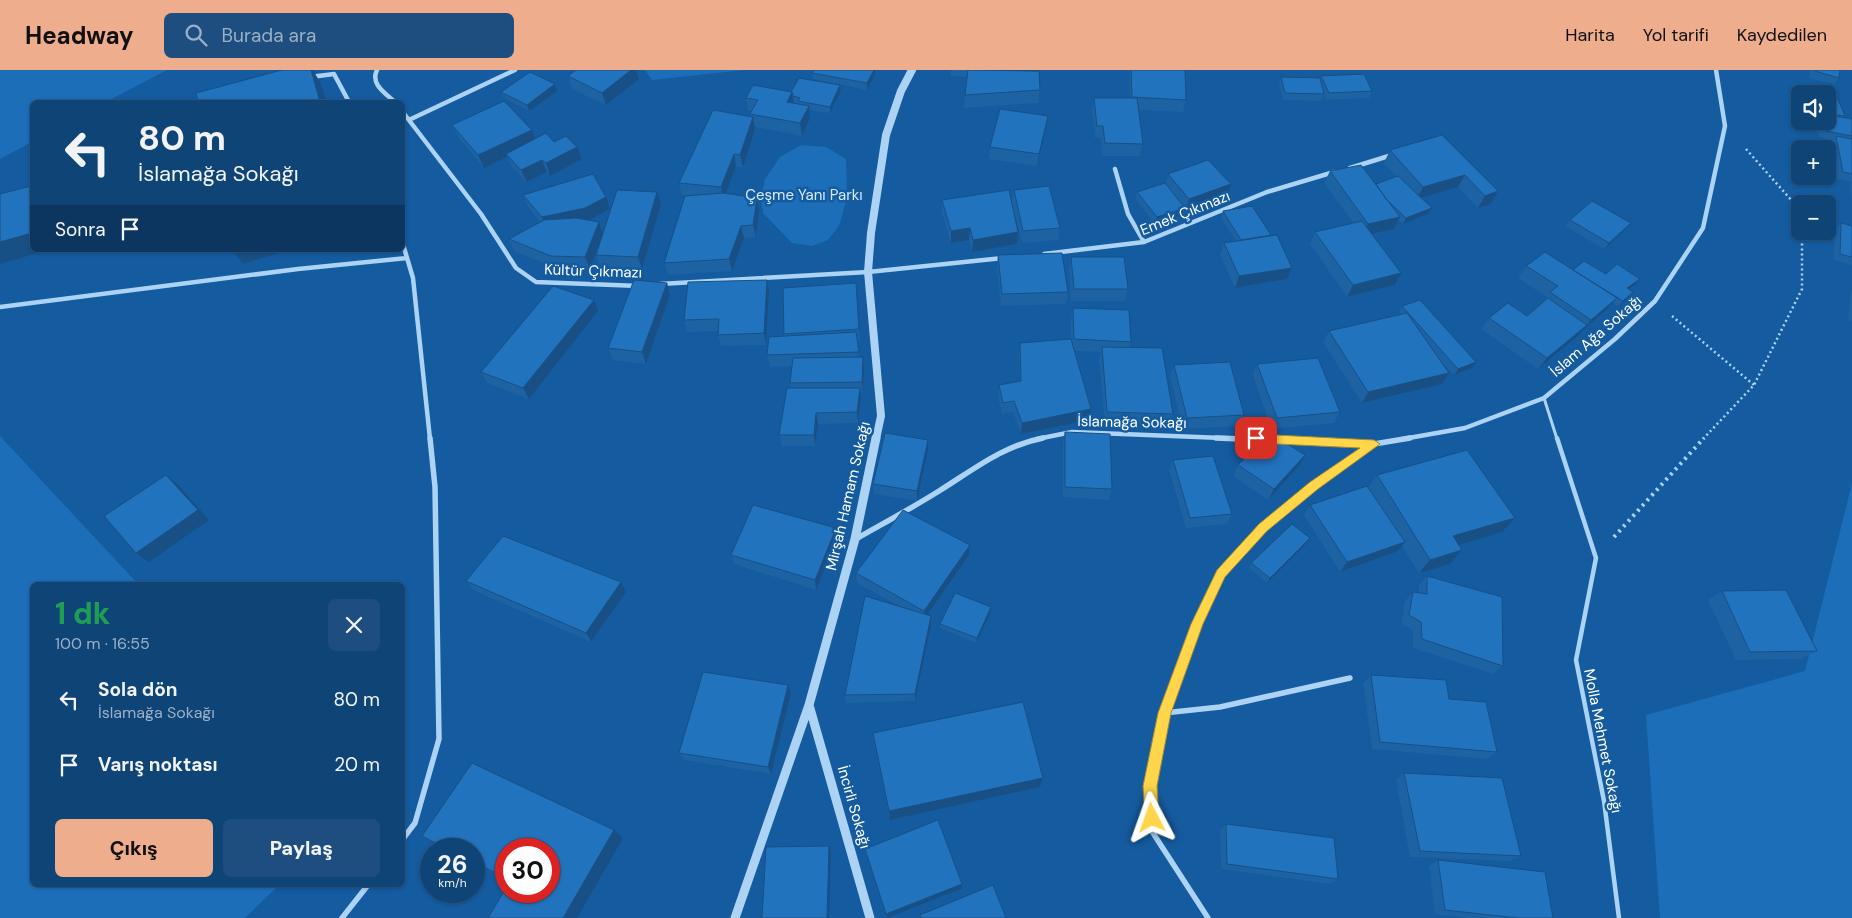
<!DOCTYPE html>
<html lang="tr">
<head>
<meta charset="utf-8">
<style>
  :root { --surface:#0f4477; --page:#1d4e7f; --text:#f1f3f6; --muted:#9bb0c6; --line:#2f5c89; --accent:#eead8d }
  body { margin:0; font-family:"DM Sans",sans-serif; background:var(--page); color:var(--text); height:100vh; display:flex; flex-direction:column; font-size:19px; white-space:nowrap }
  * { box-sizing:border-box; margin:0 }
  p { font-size:16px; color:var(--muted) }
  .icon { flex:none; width:28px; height:28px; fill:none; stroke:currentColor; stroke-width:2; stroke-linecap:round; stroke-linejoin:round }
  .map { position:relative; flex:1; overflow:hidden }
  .sheet { position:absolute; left:30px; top:512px; width:375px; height:305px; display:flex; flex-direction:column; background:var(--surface); border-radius:8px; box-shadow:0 1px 4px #0004,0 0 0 1px var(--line) }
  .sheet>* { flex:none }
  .banner { position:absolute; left:30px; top:30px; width:375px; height:152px; border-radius:8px; box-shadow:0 1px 4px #0004,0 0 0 1px var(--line); background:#0f4477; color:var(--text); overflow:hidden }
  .fabs { position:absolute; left:1791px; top:15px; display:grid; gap:10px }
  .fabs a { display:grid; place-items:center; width:45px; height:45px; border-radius:8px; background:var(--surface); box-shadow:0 1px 4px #0004,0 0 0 1px var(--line); font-size:25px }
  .speed { position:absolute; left:420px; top:768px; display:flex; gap:10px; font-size:25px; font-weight:700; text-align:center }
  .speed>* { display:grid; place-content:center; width:65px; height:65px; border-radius:50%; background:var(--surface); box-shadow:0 1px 4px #0004,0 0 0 1px var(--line); line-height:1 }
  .speed small { font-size:12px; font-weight:400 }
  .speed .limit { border:8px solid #d22; background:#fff; color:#111 }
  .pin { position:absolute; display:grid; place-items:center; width:42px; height:42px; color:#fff; margin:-21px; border-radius:10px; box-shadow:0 2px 8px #0006 }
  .me { position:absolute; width:55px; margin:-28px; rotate:356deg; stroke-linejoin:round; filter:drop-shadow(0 0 4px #0008) }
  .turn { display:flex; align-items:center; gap:18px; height:105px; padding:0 25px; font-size:22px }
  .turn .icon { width:65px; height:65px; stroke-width:2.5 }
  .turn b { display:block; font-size:35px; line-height:42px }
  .then { display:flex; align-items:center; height:48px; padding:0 25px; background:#0003; gap:10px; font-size:19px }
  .round { display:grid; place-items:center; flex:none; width:52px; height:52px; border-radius:8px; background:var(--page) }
  .headline { display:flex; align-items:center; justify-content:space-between; height:85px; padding:0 25px }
  h1 { font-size:30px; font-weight:800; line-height:38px; color:#1e9e55 }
  .cta { display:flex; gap:10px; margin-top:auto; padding:10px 25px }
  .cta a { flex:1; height:58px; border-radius:8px; background:var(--accent); color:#111; font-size:20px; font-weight:800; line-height:58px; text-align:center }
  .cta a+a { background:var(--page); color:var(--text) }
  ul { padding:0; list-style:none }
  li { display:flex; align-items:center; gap:15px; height:65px; padding:0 25px }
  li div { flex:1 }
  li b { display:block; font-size:19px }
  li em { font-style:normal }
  header { display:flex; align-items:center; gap:30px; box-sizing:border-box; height:70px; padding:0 25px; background:var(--accent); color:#111 }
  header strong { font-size:24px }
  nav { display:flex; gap:28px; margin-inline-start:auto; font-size:18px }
  .search { width:350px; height:45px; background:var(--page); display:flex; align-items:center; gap:12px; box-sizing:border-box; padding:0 18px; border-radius:8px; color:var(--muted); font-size:19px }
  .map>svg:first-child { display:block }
  .green { fill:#1c6eb9 }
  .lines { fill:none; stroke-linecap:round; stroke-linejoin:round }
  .path-far1 { stroke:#acd2f4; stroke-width:2.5; stroke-dasharray:2 3; stroke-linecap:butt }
  .path { stroke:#acd2f4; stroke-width:4; stroke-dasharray:2.5 4.5; stroke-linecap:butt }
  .service-far1 { stroke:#acd2f4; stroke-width:3 }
  .service { stroke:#acd2f4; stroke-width:4.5 }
  .minor-far1 { stroke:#acd2f4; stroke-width:4.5 }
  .minor { stroke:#acd2f4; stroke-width:5.5 }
  .tertiary-far1 { stroke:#acd2f4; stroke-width:8 }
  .tertiary { stroke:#acd2f4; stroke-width:9 }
  .wall { fill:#1d63a3 }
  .shaded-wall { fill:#185085 }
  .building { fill:#2273be; stroke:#185085 }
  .route { fill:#ffd54a; stroke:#a68a30 }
  .labels { text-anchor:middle; stroke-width:5; stroke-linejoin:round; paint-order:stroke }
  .park-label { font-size:15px; fill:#d5eafd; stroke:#145b9f }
  .street-label { font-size:15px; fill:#fff; stroke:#145b9f }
</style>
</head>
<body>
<header>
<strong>Headway</strong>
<div class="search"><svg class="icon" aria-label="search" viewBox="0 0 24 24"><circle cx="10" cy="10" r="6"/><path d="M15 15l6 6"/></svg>Burada ara</div>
<nav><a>Harita</a><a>Yol tarifi</a><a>Kaydedilen</a></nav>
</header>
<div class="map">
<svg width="1852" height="848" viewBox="0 0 1852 848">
  <rect width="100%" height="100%" fill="#145b9f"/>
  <path class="green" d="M0 0H167L106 32H32V72L0 89Z
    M645 0H744L652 10Z
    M801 75 826 77 846 89 847 128 839 156 828 170 812 176 792 173 763 143 761 129 765 109 780 87Z
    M0 366 139 515H32V815H279L245 848H0Z
    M1852 413V848H1660L1646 645 1805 601Z"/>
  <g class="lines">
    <path class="path-far1" d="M1746 79 1800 140
      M1672 246 1754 315
      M1703 369 1754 315 1802 219V161"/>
    <path class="path" d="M1614 467 1704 368"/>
    <path class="service-far1" d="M1544 328 1557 369"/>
    <path class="service" d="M1557 368 1596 488 1576 590 1604 731 1619 848"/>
    <path class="minor-far1" d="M377 0C370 14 385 23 395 32
      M310 7 334 4 349 32
      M402 41 481 144 516 198 536 212 639 216
      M411 49 515 0
      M1350 98 1392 85
      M1115 99 1128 144 1144 172
      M402 171 413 208 430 369
      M1044 184 1144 172 1267 122 1334 102
      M660 214 868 202 1003 188
      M0 237 298 199 407 188
      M1037 369 1072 362 1247 369
      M1403 369 1465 358 1544 328 1615 269 1655 231 1703 158 1725 56 1716 0"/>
    <path class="minor" d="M1216 368 1374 374 1410 368
      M856 469C884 453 912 438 939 421 973 400 1002 376 1043 368
      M1164 643 1220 637 1350 608
      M402 770 415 753 439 669 435 417 430 368
      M342 848 368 815
      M1208 848 1153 763 1150 716 1164 643 1198 553 1221 503 1263 457 1314 415 1374 374"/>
    <path class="tertiary-far1" d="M876 369 881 346 868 202 871 163 886 65 901 21 912 0"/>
    <path class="tertiary" d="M809 635 870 848
      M735 848 809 635 855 469 876 368"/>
  </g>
  <path class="wall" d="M576 0H636L639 9 606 35 572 19 568 6Z
    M814 0H875V4L867 20 813 9 812 3Z
    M951 0H1037L1040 20 1038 33 964 38 965 25 967 7 951 6Z
    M1129 0H1185L1186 30 1183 42 1139 40 1143 74 1140 86H1102L1101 68H1095L1092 40 1094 28H1130Z
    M1810 0H1840L1839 8 1834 14 1809 8Z
    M1321 6 1372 21 1369 28 1326 30 1324 24 1322 31 1283 30 1279 14 1281 7 1320 9Z
    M840 15 841 21 830 43 809 40 810 48 802 66 755 57V59L743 97H736L726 123 759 140 756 167 744 168 732 201 668 205 664 193 686 125H682L679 113 750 46V44L751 41H748L746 28Z
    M557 21 529 41 504 28 501 22Z
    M1828 24 1845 46 1843 48 1852 49V134L1850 114 1852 112 1837 109 1830 72 1832 70 1819 67 1816 51H1828Z
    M1048 46 1046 58 1037 96 989 89 990 77Z
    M452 55 554 72 582 89 550 106 547 102 527 112 511 96 507 87 484 98 458 67Z
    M1442 65 1498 121 1491 134 1478 138 1458 117 1421 128 1428 144 1403 154 1399 150 1394 159 1372 164 1401 203 1395 215 1347 227 1310 174 1315 162 1353 153 1324 113 1330 101 1376 114 1396 106 1384 93 1390 80Z
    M1168 104 1231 114 1227 126 1186 141 1185 140 1183 144 1155 154 1135 129 1137 122 1166 114Z
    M1014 120 1060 158 1058 170 1022 173 1012 133Z
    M523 125 610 139 588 150 603 163 661 134 642 199 600 197 596 185 598 178 590 199 556 198 514 181 509 169 540 152 528 137Z
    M942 130 1017 174 972 182 969 170 951 173 942 143Z
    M1223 141 1270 166 1292 198 1287 209 1235 218 1220 185 1224 173 1236 171 1221 148Z
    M1570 150 1631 153 1626 159 1604 179 1565 156Z
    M1841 153 1852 156V195L1834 190 1835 160Z
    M998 185 1068 222 1066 234 1001 236 997 197Z
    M1071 187 1128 219 1125 231H1071L1069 199Z
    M1526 196 1573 200 1640 209 1635 215 1629 219 1633 222 1628 228 1618 237 1612 233 1607 239 1582 261 1578 266 1538 299 1481 259 1489 248 1527 246 1541 234 1547 227 1518 208Z
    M667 213 670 225 646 294 613 290 608 278Z
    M856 213 860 271H857L859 287H863L864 298 863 323H861V329L858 353 818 354 815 376H782L779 365 791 318 790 313 792 296 770 297 767 285 784 266V264Z
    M1852 220V251L1848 250 1851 221Z
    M769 222 766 275 721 276 718 265V261L687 262 684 250Z
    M594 230 598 241 529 329 487 313 481 302Z
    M1402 236 1472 298 1454 305 1440 290 1442 314 1362 333 1323 272 1329 261 1401 244 1399 242Z
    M1073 238 1131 272 1129 277 1173 344 1170 355 1105 353 1099 288 1101 282 1074 281 1091 339 1089 350 1021 364 1013 342 1002 344 998 326 999 315 1020 311 1019 285 1020 273 1071 270V250Z
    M1257 294 1340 342 1334 353 1271 359 1253 305Z
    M1174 295 1244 345 1239 356 1183 359 1170 306Z
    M1065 362 1112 419 1109 430 1063 427V373Z
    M928 370V380L917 431 874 424 873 414Z
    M1173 390 1232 444 1227 454 1186 458 1169 400Z
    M1238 395 1299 396 1268 430 1233 406Z
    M1377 405 1515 448 1502 462 1458 474 1462 480 1450 494 1419 503 1402 476 1398 481 1340 502 1304 445 1310 435 1368 418Z
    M836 458 837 468 816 520 734 494 731 485Z
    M1307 473 1267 513 1249 498 1251 493Z
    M970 475 969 485 928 545 931 555 915 631 846 633 845 625 901 537 857 513 856 503Z
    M1427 506 1503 596 1493 604 1413 578V560L1401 554 1405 531 1413 522 1419 523V515Z
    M466 511 626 522 591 572 473 520Z
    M1722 521 1817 581 1801 589 1736 590 1708 530Z
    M991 537V542L976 573 940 558V554Z
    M1371 605 1449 629 1497 682 1487 689 1372 679 1363 613Z
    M788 615 791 623 771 704 684 690 679 683Z
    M873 663 1040 717 890 750Z
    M1404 703 1521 786 1510 791 1410 787 1396 710Z
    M1226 754 1338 809 1330 814 1221 799 1220 760Z
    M422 766 623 768 549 821 506 779V810L474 793V779H444Z
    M865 779 961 819 887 848Z
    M1438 790 1553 848H1469L1435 844 1429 796Z"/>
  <path class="shaded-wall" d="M311 0H313L321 14 326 32H320Z
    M631 0H636L639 9 606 35 602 23Z
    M874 0H875V4L867 20V13Z
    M555 14 557 21 529 41 527 35Z
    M840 15 841 21 830 43V37Z
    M792 22 794 35 787 32Z
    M809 36 810 48 802 66 800 53Z
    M1048 46 1046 58 1037 96 1039 84Z
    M753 47 755 59 743 97 740 85Z
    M532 60 536 73 506 84 507 87 484 98 478 85Z
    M577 77 582 89 550 106 546 93Z
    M734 84 736 97 723 130 721 117Z
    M542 90 547 102 527 112 521 100Z
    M1465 105 1458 117 1417 129 1423 117Z
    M1231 114 1227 126 1186 141 1189 129Z
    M1498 121 1491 134 1478 138 1485 126Z
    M657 122 661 134 642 199 638 187Z
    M606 127 610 139 589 150 547 159 542 147Z
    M757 128 759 140 756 167 753 155Z
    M1185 138 1183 144 1155 154 1157 147Z
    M1432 138 1428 144 1403 154 1406 148Z
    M1400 147 1394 159 1362 166 1368 154Z
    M599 152 603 164 590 199 585 187Z
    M1631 153 1626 159 1604 179 1609 173Z
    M741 156 744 168 732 201 729 189Z
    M970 158 969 170 951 173V161Z
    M1018 162 1017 174 972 182 973 170Z
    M32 163V180H48L0 194V172Z
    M232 180H288L243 194Z
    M1292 198 1287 209 1235 218 1239 206Z
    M1401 203 1395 215 1347 227 1353 215Z
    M1640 209 1635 215 1622 224 1627 218Z
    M767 210 769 222 766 275 764 263Z
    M667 213 670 225 646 294 642 282Z
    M1633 222 1628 228 1618 237 1623 231Z
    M1617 228 1607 239 1582 261 1578 266 1538 299 1547 288 1587 255 1591 250Z
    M594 230 598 241 529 329 523 318Z
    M863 287 864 298 863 323 862 312Z
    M1476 292 1472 298 1454 305 1458 299Z
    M1449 303 1442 314 1362 333 1368 322Z
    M860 318 861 329 858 353 857 342Z
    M1091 339 1089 350 1021 364 1022 353Z
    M816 343 818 354 815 376 814 365Z
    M928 370V380L917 431V421Z
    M1305 385 1299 396 1268 430 1274 419Z
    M166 405 178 415 209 450 149 492 136 483Z
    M1515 448 1502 462 1441 480 1453 466Z
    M836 458 837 468 816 520 815 510Z
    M1310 468 1307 473 1267 513 1270 508Z
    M1405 472 1398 481 1340 502 1347 492Z
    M970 475 969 485 924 550V541Z
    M1462 480 1450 494 1419 503 1430 490Z
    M621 512 626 522 591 572 586 563Z
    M991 537V542L976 573 977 568Z
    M931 546V555L915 631V624Z
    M788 615 791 623 771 704 768 697Z
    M1043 708 1040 717 890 750 889 741Z
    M614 760 623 768 577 848H563Z
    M829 776 831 781 829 848H827Z
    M962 814 961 819 887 848 886 844Z"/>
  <path class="building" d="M282 0H311L320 32H198L196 23Z
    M576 0H631L602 23 568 6Z
    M814 0H874L867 13 812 3Z
    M968 0 1039 1 1040 20 965 25Z
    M1003 0H1037V1Z
    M1131 0H1185L1186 30 1132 27Z
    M1815 0H1840L1839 8 1815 1Z
    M530 2 555 14 527 35 501 22Z
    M1364 4 1372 21 1329 23 1321 6Z
    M1281 7 1320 8 1324 24 1285 23Z
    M799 8 840 15 830 37 798 31 800 28 793 26 792 22H791Z
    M753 15 792 22 787 32 809 36 800 53 750 44 758 30 746 28Z
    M1828 24 1836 25 1845 46 1828 44Z
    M1094 28H1137L1143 74 1105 73 1103 56H1097Z
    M504 31 532 60 478 85 452 55Z
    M1000 39 1048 46 1039 84 990 77Z
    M713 40 753 47 740 85 734 84 721 117 679 113Z
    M1828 45 1852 49V66L1825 61 1823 51H1828Z
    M546 63 554 72 566 66 577 77 546 93 542 90 521 100 506 84Z
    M1442 65 1498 121 1485 126 1465 105 1423 117 1390 80Z
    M1836 66 1852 69V104L1843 102Z
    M1208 90 1231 114 1189 129 1168 104Z
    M1361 95 1400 147 1368 154 1330 101Z
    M593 104 606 127 585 138 542 147 523 125Z
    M1398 106 1432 138 1406 148 1386 129 1376 114Z
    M1165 113 1185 138 1157 147 1137 122Z
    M31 116 32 137V163L0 172V124Z
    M1049 116 1060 158 1023 161 1014 120Z
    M617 120 657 122 638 187 596 185Z
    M1009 120 1018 162 973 170 970 158 951 161 942 130Z
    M723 123 757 128 753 155 741 156 729 189 664 193 685 126Z
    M1592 131 1631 153 1609 173 1570 150Z
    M1252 136 1271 165 1241 170 1223 141Z
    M576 148 599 152 585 187 551 186 509 169 544 150Z
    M1362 151 1401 203 1353 215 1315 162Z
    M1841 153 1852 156V187L1840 184Z
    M1277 165 1292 198 1239 206 1224 173Z
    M1545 182 1617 228 1591 250 1550 222 1558 216 1526 196Z
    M1062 183 1068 222 1002 224 998 185Z
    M1071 187H1124L1128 219H1074Z
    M1584 191 1606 204 1617 194 1640 209 1627 218 1633 222 1623 231 1573 200Z
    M634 210 667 213 642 282 608 278Z
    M767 210 764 263 718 265 719 249 684 250 688 212Z
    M856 213 859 259 784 264 783 218Z
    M553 216 594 230 523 318 481 302Z
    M1548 228 1587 255 1547 288 1489 248 1508 233 1527 246Z
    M1420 230 1476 292 1458 299 1402 236Z
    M1073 238 1129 240 1131 272 1074 269Z
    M1407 243 1449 303 1368 322 1329 261Z
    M856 262 859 282 767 285 769 267Z
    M1071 269 1091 339 1022 353 1014 331 1003 333 999 315 1021 311 1020 273Z
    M1102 277 1162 278 1173 344 1107 342Z
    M863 287 862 312 790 313 793 288Z
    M1318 288 1340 342 1277 348 1257 294Z
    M1230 292 1244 345 1187 348 1174 295Z
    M787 318H860L857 342 816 343 814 365H779Z
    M1065 362 1110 364 1112 419 1065 417Z
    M1268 362 1305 385 1274 419 1238 395Z
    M885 363 928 370 917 421 873 414Z
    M1467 380 1515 448 1453 466 1462 480 1430 490 1377 405Z
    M1213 386 1232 444 1190 448 1173 390Z
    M166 405 198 440 136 483 104 446Z
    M1367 416 1405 472 1347 492 1310 435Z
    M753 435 836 458 815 510 731 485Z
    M903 440 970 475 924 541 856 503Z
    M1292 454 1310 468 1270 508 1251 493Z
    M503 466 621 512 586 563 466 511Z
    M1427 506 1502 527 1503 596 1422 569 1421 552 1409 545 1413 522 1427 524Z
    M1786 520 1817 581 1750 582 1722 521Z
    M955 523 991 537 977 568 940 554Z
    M865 526 931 546 915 624 845 625Z
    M703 602 788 615 768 697 679 683Z
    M1371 605 1446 610 1449 629 1486 632 1497 682 1380 672Z
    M1023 632 1043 708 889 741 873 663Z
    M472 693 614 760 563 848H488L506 818V821H549V779H506V808L474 792V779H447L422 766Z
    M1404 703 1502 708 1521 786 1420 781Z
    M938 750 962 814 886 844 865 779Z
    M1226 754 1334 768 1338 809 1227 794Z
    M829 776 827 848H762L766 777Z
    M1438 790 1545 802 1553 848H1518L1445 840Z
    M993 815 1006 848H921L920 845Z"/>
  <path class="route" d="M1256 364 1374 370 1380 374 1318 419 1267 461 1225 507 1203 554 1171 643 1157 716 1159 748 1157 753 1152 755 1147 753 1145 748 1143 716 1158 643 1191 554 1217 500 1259 454 1310 412 1360 378 1256 373 1250 368Z"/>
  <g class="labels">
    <g class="park-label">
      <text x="804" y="130">Çeşme Yanı Parkı</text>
    </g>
    <g class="street-label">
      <text transform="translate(1185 143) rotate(-22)" y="5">Emek Çıkmazı</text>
      <text transform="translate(593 201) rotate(2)" y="5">Kültür Çıkmazı</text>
      <text transform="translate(1596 266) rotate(-41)" y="5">İslam Ağa Sokağı</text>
      <text transform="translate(1132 352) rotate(1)" y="5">İslamağa Sokağı</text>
      <text transform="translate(848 426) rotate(-77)" y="5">Mirşah Hamam Sokağı</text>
      <text transform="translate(1603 671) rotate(79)" y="5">Molla Mehmet Sokağı</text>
      <text transform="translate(854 737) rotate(74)" y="5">İncirli Sokağı</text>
    </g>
  </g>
</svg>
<div class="fabs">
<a><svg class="icon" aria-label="sound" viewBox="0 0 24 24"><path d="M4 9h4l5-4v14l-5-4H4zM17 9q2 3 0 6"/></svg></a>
<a>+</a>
<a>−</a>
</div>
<div class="speed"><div>26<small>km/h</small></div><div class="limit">30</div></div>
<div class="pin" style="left:1256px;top:368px;background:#d93025"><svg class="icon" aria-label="arrive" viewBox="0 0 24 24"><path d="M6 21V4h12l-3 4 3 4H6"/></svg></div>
<svg class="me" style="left:1152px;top:748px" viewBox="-20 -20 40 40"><path d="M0-17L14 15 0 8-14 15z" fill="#ffd54a" stroke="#fff" stroke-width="4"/></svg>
<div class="banner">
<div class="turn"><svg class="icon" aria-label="left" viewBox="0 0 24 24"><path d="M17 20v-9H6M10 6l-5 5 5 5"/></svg><div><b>80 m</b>İslamağa Sokağı</div></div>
<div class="then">Sonra<svg class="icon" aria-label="arrive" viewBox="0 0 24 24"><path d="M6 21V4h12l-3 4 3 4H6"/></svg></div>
</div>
<section class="sheet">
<div class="headline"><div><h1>1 dk</h1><p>100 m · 16:55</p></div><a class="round"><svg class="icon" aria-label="close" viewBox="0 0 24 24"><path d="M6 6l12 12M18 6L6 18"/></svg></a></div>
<ul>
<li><svg class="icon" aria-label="left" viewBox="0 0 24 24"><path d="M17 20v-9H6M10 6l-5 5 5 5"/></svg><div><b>Sola dön</b><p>İslamağa Sokağı</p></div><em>80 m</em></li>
<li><svg class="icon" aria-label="arrive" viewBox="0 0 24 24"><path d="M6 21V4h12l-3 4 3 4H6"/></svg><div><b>Varış noktası</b></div><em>20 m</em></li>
</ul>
<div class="cta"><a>Çıkış</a><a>Paylaş</a></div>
</section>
</div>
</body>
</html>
